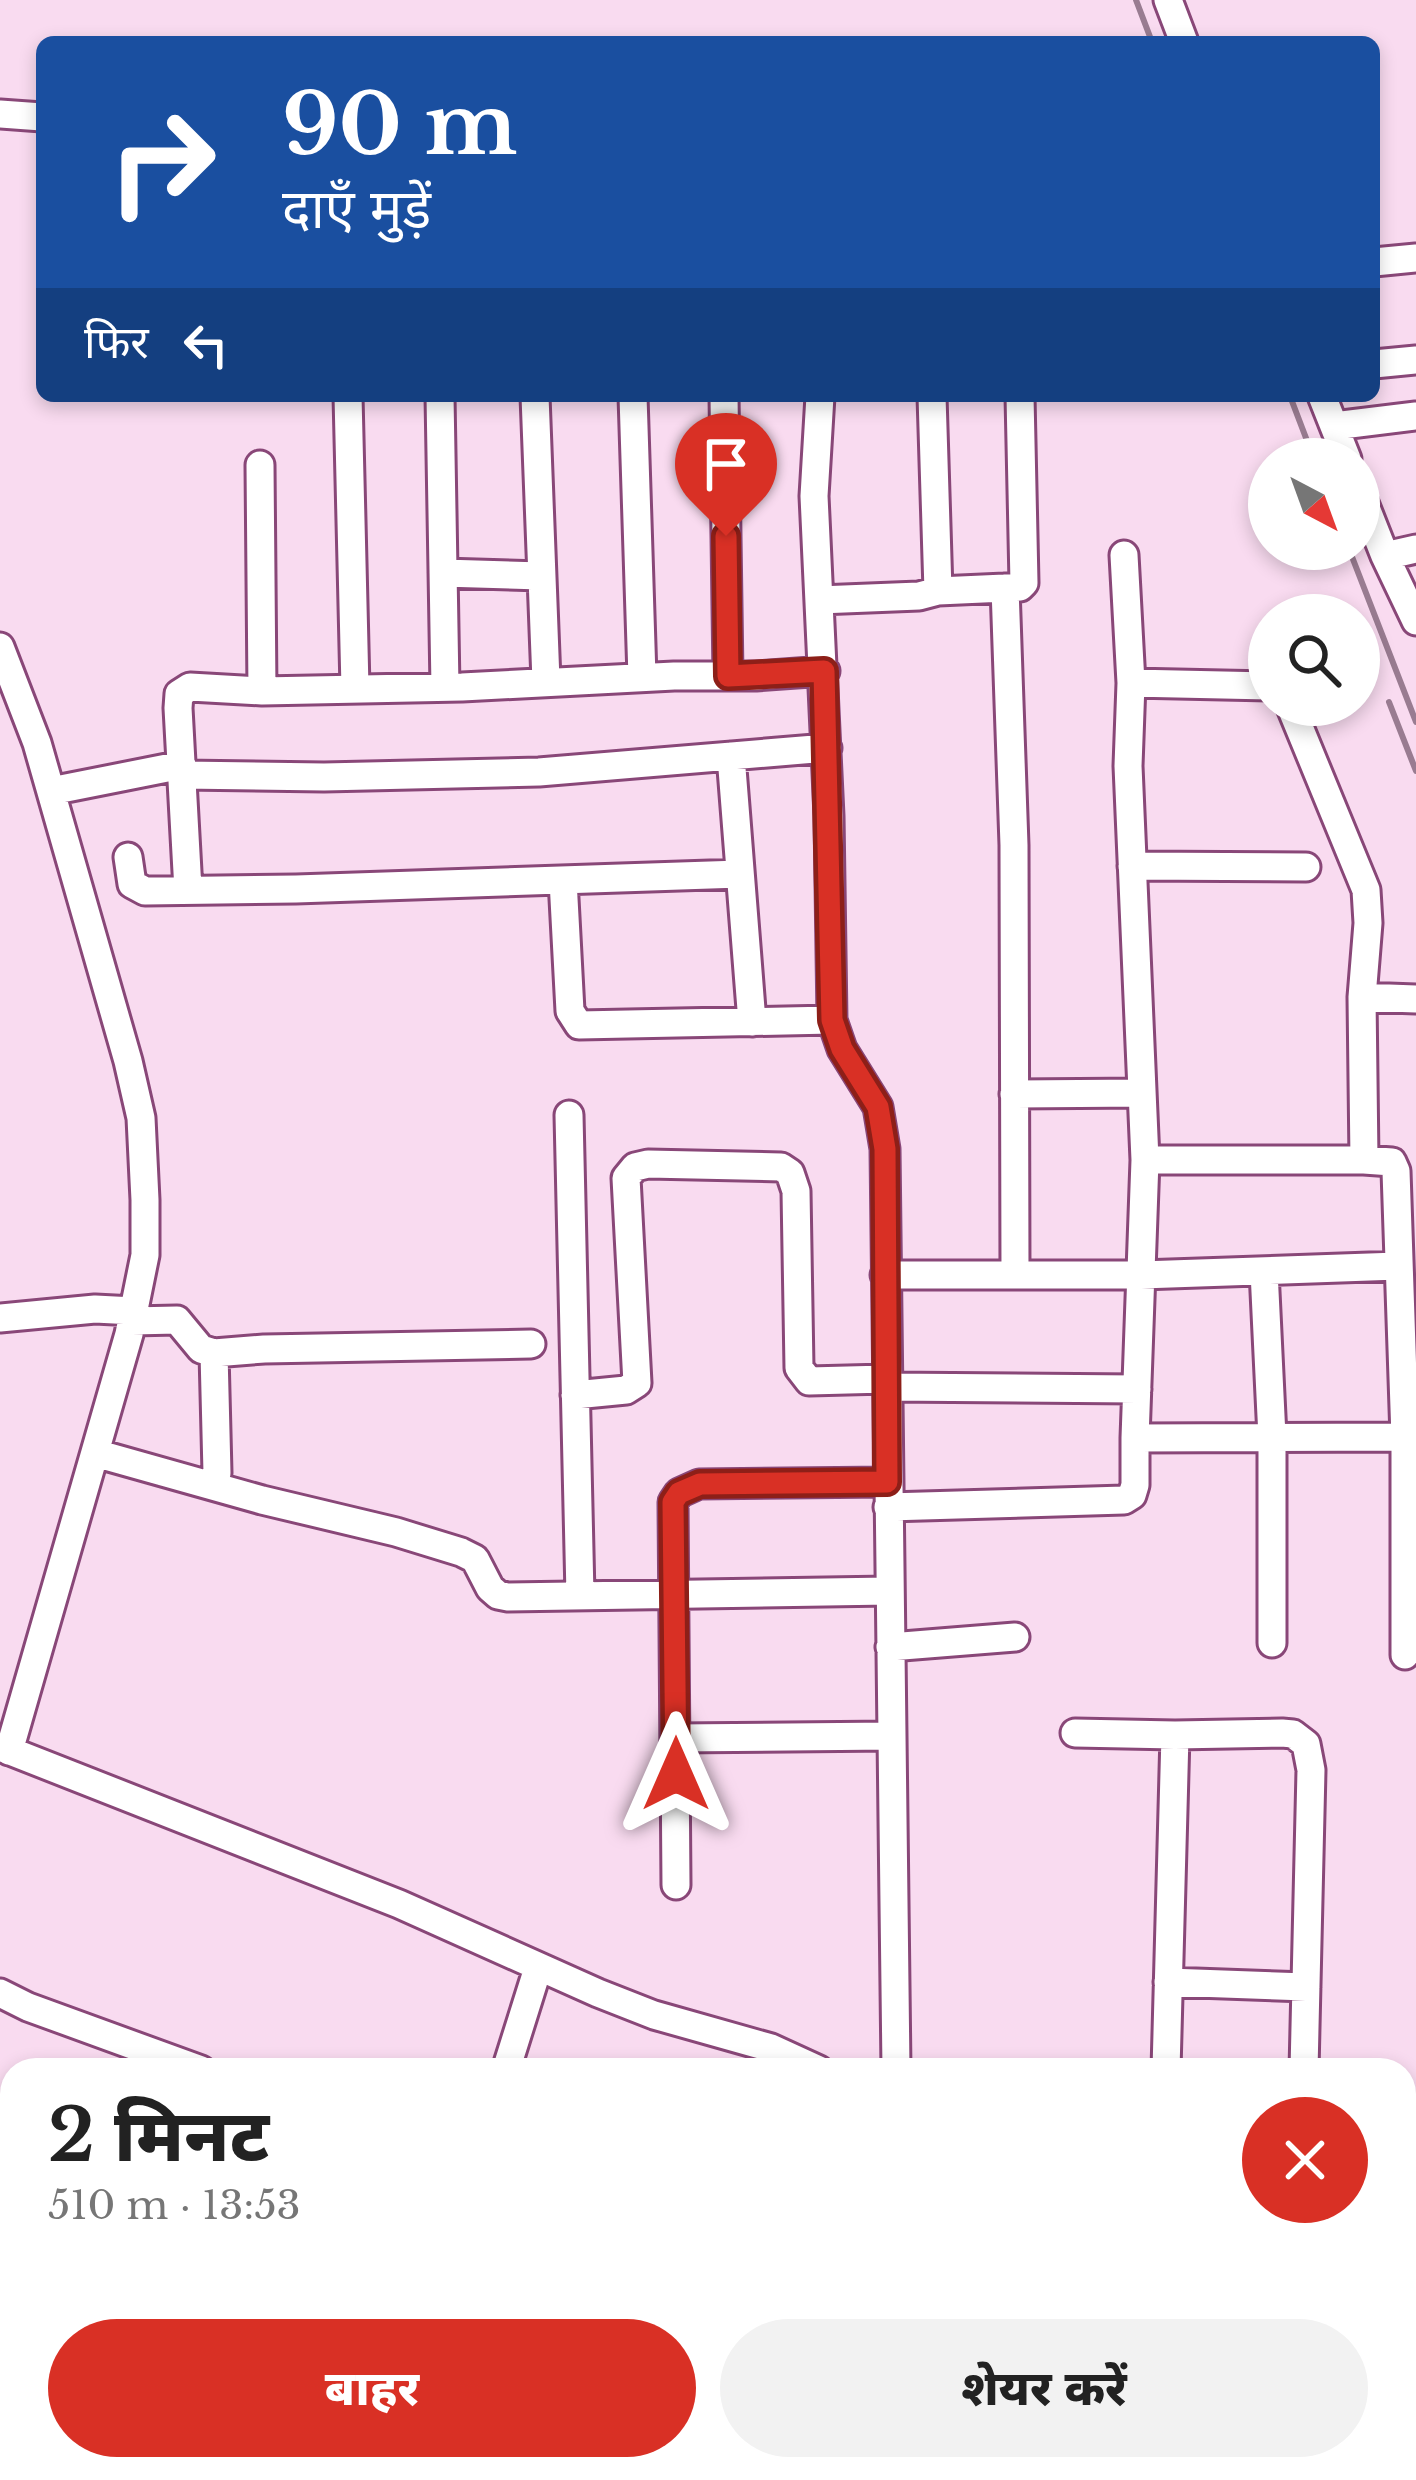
<!DOCTYPE html>
<html lang="hi">
<head>
<meta charset="utf-8">
<style>
  :root { --surface:#fff; --page:#f2f2f2; --text:#222; --muted:#767676; --accent:#d93025 }
  body { margin:0; font-family:"Libre Baskerville","Noto Sans Devanagari",serif; background:var(--page); color:var(--text); height:100vh; display:flex; flex-direction:column; font-size:45px; white-space:nowrap }
  * { box-sizing:border-box; margin:0 }
  p { font-size:39px; color:var(--muted) }
  .icon { flex:none; width:66px; height:66px; fill:none; stroke:currentColor; stroke-width:2; stroke-linecap:round; stroke-linejoin:round }
  .map { position:relative; flex:1; overflow:hidden }
  .drawer { position:absolute; left:0px; top:2058px; width:1416px; height:423px; display:flex; flex-direction:column; background:var(--surface); border-radius:36px 36px 0 0; box-shadow:0 6px 18px #0003 }
  .drawer>* { flex:none }
  .hud { position:absolute; left:36px; top:36px; width:1344px; height:366px; border-radius:18px; box-shadow:0 6px 18px #0003; background:#1a4fa0; color:#fff; overflow:hidden }
  .needle { width:78px; rotate:139deg }
  .tools { position:absolute; left:1248px; top:438px; display:grid; gap:24px }
  .tools a { display:grid; place-items:center; width:132px; height:132px; border-radius:50%; background:var(--surface); box-shadow:0 6px 18px #0003; font-size:60px }
  .pin { position:absolute; display:grid; place-items:center; width:102px; height:102px; color:#fff; margin:-123px -51px; border-radius:50% 50% 50% 0; rotate:-45deg; box-shadow:0 0 12px #0007 }
  .pin .icon { rotate:45deg }
  .me { position:absolute; width:132px; margin:-66px; rotate:0deg; stroke-linejoin:round; filter:drop-shadow(0 0 9px #0008) }
  .turn { display:flex; align-items:center; gap:42px; height:252px; padding:0 48px; font-size:54px }
  .turn .icon { width:156px; height:156px; stroke-width:2.5 }
  .turn b { display:block; font-size:84px; line-height:102px }
  .then { display:flex; align-items:center; height:114px; padding:0 48px; background:#0003; gap:24px; font-size:45px }
  .round { display:grid; place-items:center; flex:none; width:126px; height:126px; border-radius:63px; background:var(--page) }
  .headline { display:flex; align-items:center; justify-content:space-between; height:204px; padding:0 48px }
  h1 { font-size:72px; font-weight:800; line-height:90px }
  .action { display:flex; gap:24px; margin-top:auto; padding:24px 48px }
  .action a { flex:1; height:138px; border-radius:72px; background:var(--accent); color:#fff; font-size:48px; font-weight:800; line-height:138px; text-align:center }
  .action a+a { background:var(--page); color:var(--text) }
  .map>svg:first-child { display:block }
  .lines { fill:none; stroke-linecap:round; stroke-linejoin:round }
  .minor-casing { stroke:#894778; stroke-width:33 }
  .minor { stroke:#fff; stroke-width:27 }
  .rail { stroke:#997c91; stroke-width:6 }
  .route-casing { stroke:#8d1f18; stroke-width:30 }
  .route { stroke:#d93025; stroke-width:21 }
</style>
</head>
<body>
<div class="map">
<svg width="1416" height="2480" viewBox="0 0 1416 2480">
  <rect width="100%" height="100%" fill="#f9dbf0"/>
  <g class="lines">
    <defs>
      <path id="minor" d="M1168 0 1184 42
        M0 114 42 117
        M1374 262 1416 258
        M1374 364 1416 360
        M348 396 355 688
        M440 396 445 687
        M535 396 546 681
        M633 396 642 677
        M724 396 728 676
        M820 396 814 496 829 816 832 1020 842 1049 878 1107 885 1149 896 2070
        M932 396 938 591
        M1322 396 1347 459
        M1334 426 1416 416
        M260 465 262 691
        M1359 490 1385 556 1416 549
        M1124 555 1131 683
        M1385 556 1416 621
        M443 573 541 576
        M1005 588 1020 587 1024 583 1020 396
        M819 600 919 596 938 591 1005 588 1014 845 1015 1275
        M0 647 37 743 128 1061 141 1118 145 1200V1255L129 1334 9 1751
        M1290 705 1366 890 1368 923 1362 997 1364 1160
        M731 756 752 1022
        M183 775 324 777 539 772 827 748
        M51 791 182 765
        M128 857 132 884 145 891 296 889 740 874
        M1132 866 1306 867
        M563 880 570 1011 579 1025 832 1020
        M188 890 178 708 179 694 190 687 262 691 462 687 674 676H756L825 671
        M1362 997 1416 999
        M1014 1094 1142 1093
        M569 1115 580 1595
        M1264 1271 1272 1437V1643
        M885 1275H1141L1398 1266
        M0 1318 95 1309 134 1311
        M132 1321 177 1320 201 1349 214 1353 264 1349 531 1344
        M214 1353 217 1473
        M886 1387 1137 1389
        M575 1395 626 1390 637 1383 626 1178 635 1167 648 1164 781 1167 790 1173 796 1191 799 1368 809 1381 886 1379
        M1405 1437V1655
        M1135 1438 1145 1160 1128 766 1131 683 1269 686
        M95 1453 262 1500 396 1532 461 1552 475 1559 490 1588 498 1595 508 1597 889 1591
        M888 1507 1124 1500 1132 1495 1135 1485V1438L1405 1437 1396 1171 1392 1162 1364 1160H1145
        M890 1647 1015 1637
        M1075 1733 1175 1735 1282 1733 1293 1734 1306 1744 1311 1770 1304 2070
        M676 1738 891 1736
        M0 1747 399 1904 598 1993 654 2015 771 2048 819 2070
        M676 1885 673 1502 679 1493 699 1484 887 1482
        M1168 1982 1306 1987
        M0 1993 28 2007 201 2070
        M506 2070 538 1968
        M1166 2070 1175 1735
        M1404 2397 1416 2398
        M1175 2469V2480
        M265 2480V2469
        M661 2480 662 2469
        M762 2480 763 2469
        M903 2480 906 2469"/>
    </defs>
    <use href="#minor" class="minor-casing"/>
    <use href="#minor" class="minor"/>
    <path class="rail" d="M1136 0 1152 42
      M1290 396 1314 459
      M1349 549 1416 722
      M1389 702 1416 771"/>
  </g>
  <g class="lines">
    <defs>
      <path id="route" d="M676 1774 673 1502 679 1493 700 1484 887 1482 885 1149 878 1107 842 1049 832 1020 824 671 728 676 726 536"/>
    </defs>
    <use href="#route" class="route-casing"/>
    <use href="#route" class="route"/>
  </g>
</svg>
<div class="tools">
<a><svg class="needle" viewBox="-14 -14 28 28"><path d="M0-13l5 13h-10z" fill="#e53935"/><path d="M0 13l5-13h-10z" fill="#767676"/></svg></a>
<a><svg class="icon" aria-label="search" viewBox="0 0 24 24"><circle cx="10" cy="10" r="6"/><path d="M15 15l6 6"/></svg></a>
</div>
<div class="pin" style="left:726px;top:536px;background:#d93025"><svg class="icon" aria-label="arrive" viewBox="0 0 24 24"><path d="M6 21V4h12l-3 4 3 4H6"/></svg></div>
<svg class="me" style="left:676px;top:1774px" viewBox="-20 -20 40 40"><path d="M0-17L14 15 0 8-14 15z" fill="#d93025" stroke="#fff" stroke-width="4"/></svg>
<div class="hud">
<div class="turn"><svg class="icon" aria-label="right" viewBox="0 0 24 24"><path d="M7 20v-9h11M14 6l5 5-5 5"/></svg><div><b>90 m</b>दाएँ मुड़ें</div></div>
<div class="then">फिर<svg class="icon" aria-label="left" viewBox="0 0 24 24"><path d="M17 20v-9H6M10 6l-5 5 5 5"/></svg></div>
</div>
<section class="drawer">
<div class="headline"><div><h1>2 मिनट</h1><p>510 m · 13:53</p></div><a class="round" style="background:#d93025;color:#fff"><svg class="icon" aria-label="close" viewBox="0 0 24 24"><path d="M6 6l12 12M18 6L6 18"/></svg></a></div>
<div class="action"><a>बाहर</a><a>शेयर करें</a></div>
</section>
</div>
</body>
</html>
